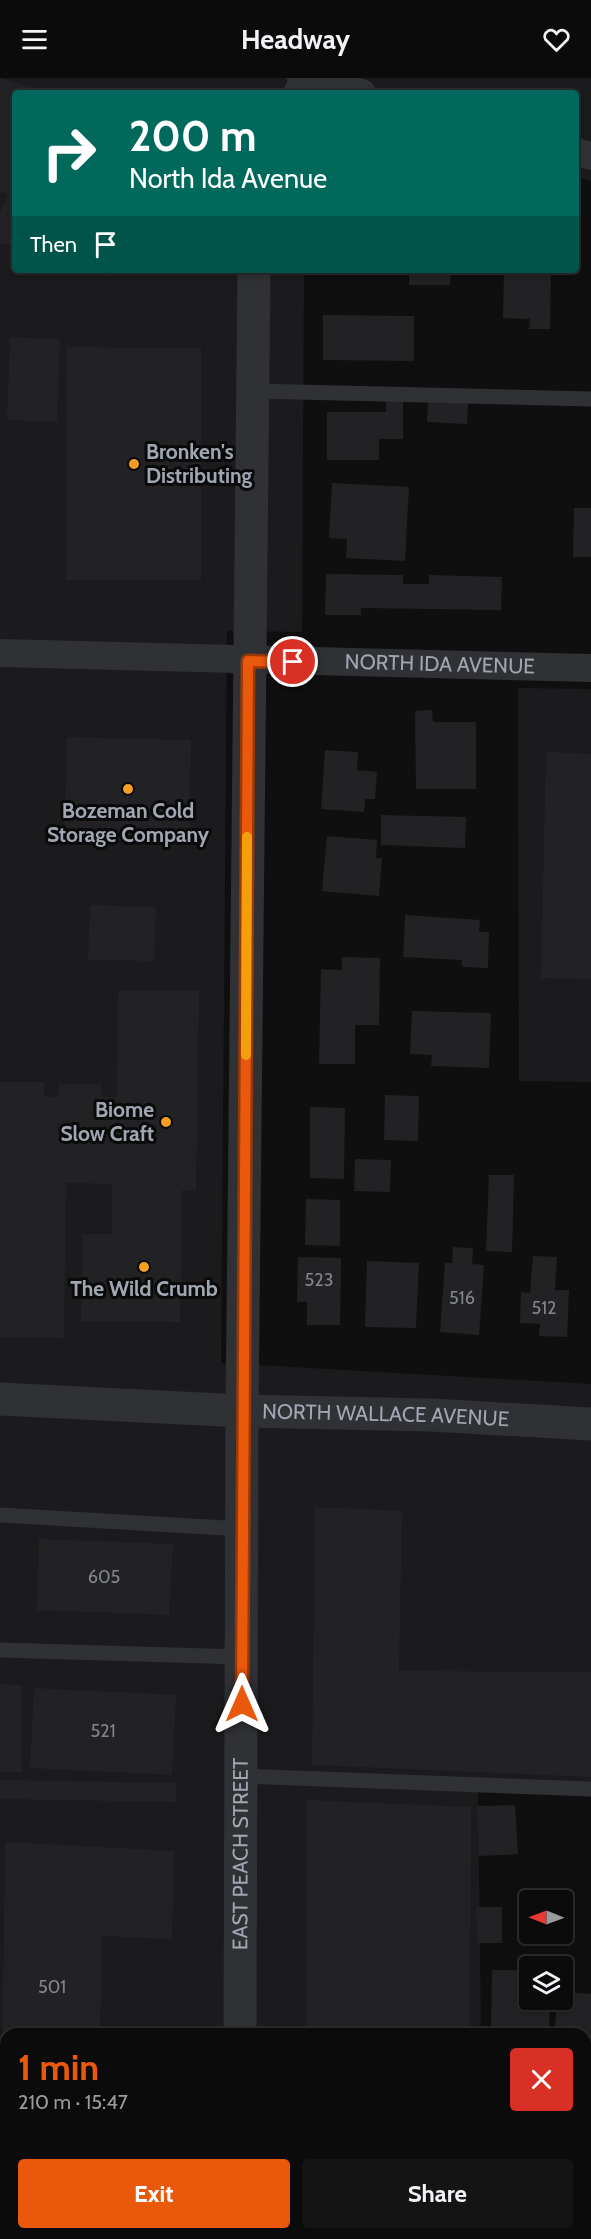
<!DOCTYPE html>
<html lang="en">
<head>
<meta charset="utf-8">
<style>
  :root { --surface:#0b0b0c; --page:#141415; --text:#f1f3f6; --muted:#9a9b9d; --line:#2b2b2d; --accent:#ea580c }
  body { margin:0; font-family:Cabin,sans-serif; background:var(--page); color:var(--text); height:100vh; display:flex; flex-direction:column; font-size:22px; white-space:nowrap }
  * { box-sizing:border-box; margin:0 }
  p { font-size:20px; color:var(--muted) }
  .icon { flex:none; width:33px; height:33px; fill:none; stroke:currentColor; stroke-width:2; stroke-linecap:round; stroke-linejoin:round }
  .map { position:relative; flex:1; overflow:hidden }
  .sheet { position:absolute; left:0px; top:1950px; width:591px; height:212px; display:flex; flex-direction:column; background:var(--surface); border-radius:18px 18px 0 0; box-shadow:0 3px 9px #0003,0 0 0 2px var(--line) }
  .sheet>* { flex:none }
  .banner { position:absolute; left:12px; top:12px; width:567px; height:183px; border-radius:6px; box-shadow:0 3px 9px #0003,0 0 0 2px var(--line); background:#00695c; color:#fff; overflow:hidden }
  .needle { width:39px; rotate:271deg }
  .buttons { position:absolute; left:519px; top:1812px; display:grid; gap:12px }
  .buttons a { display:grid; place-items:center; width:54px; height:54px; border-radius:6px; background:var(--surface); box-shadow:0 3px 9px #0003,0 0 0 2px var(--line); font-size:30px }
  .pin { position:absolute; display:grid; place-items:center; width:51px; height:51px; color:#fff; margin:-26px; border:3px solid #fff; border-radius:50%; box-shadow:0 2px 6px #0007 }
  .me { position:absolute; width:66px; margin:-33px; rotate:0deg; stroke-linejoin:round; filter:drop-shadow(0 0 4px #0008) }
  .turn { display:flex; align-items:center; gap:21px; height:126px; padding:0 18px; font-size:27px }
  .turn .icon { width:78px; height:78px; stroke-width:2.5 }
  .turn b { display:block; font-size:42px; line-height:51px }
  .then { display:flex; align-items:center; height:57px; padding:0 18px; background:#0003; gap:12px; font-size:22px }
  .round { display:grid; place-items:center; flex:none; width:63px; height:63px; border-radius:6px; background:var(--page) }
  .head { display:flex; align-items:center; justify-content:space-between; height:102px; padding:0 18px }
  h1 { font-size:36px; font-weight:800; line-height:45px; color:var(--accent) }
  .cta { display:flex; gap:12px; margin-top:auto; padding:12px 18px }
  .cta a { flex:1; height:69px; border-radius:6px; background:var(--accent); color:#fff; font-size:24px; font-weight:800; line-height:69px; text-align:center }
  .cta a+a { background:var(--page); color:var(--text) }
  header { display:flex; justify-content:space-between; align-items:center; height:78px; padding:0 18px; background:var(--surface); font-size:27px; font-weight:800 }
  .map>svg:first-child { display:block }
  .built { fill:#1b1b1d }
  .building { fill:#222224 }
  .lines { fill:none; stroke-linecap:round; stroke-linejoin:round }
  .service { stroke:#303135; stroke-width:15 }
  .minor { stroke:#303135; stroke-width:28 }
  .tertiary { stroke:#303135; stroke-width:33 }
  .route-casing { stroke:#983908; stroke-width:15 }
  .route { stroke:#ea580c; stroke-width:10 }
  .slow { stroke:#f59e0b; stroke-width:10 }
  .poi-dot { fill:#f59e22; stroke:#0a0a0b; stroke-width:2 }
  .labels { text-anchor:middle; stroke-width:6; stroke-linejoin:round; paint-order:stroke }
  .number-label { font-size:18px; fill:#80858e }
  .poi-label { font-size:21px; font-weight:bold; fill:#a0a7b2; stroke:#0a0a0b }
  .street-label { font-size:21px; fill:#a0a7b2; stroke:#0a0a0b }
</style>
</head>
<body>
<header><svg class="icon" aria-label="menu" viewBox="0 0 24 24"><path d="M4 6h16M4 12h16M4 18h16"/></svg>Headway<svg class="icon" aria-label="heart" viewBox="0 0 24 24"><path d="M12 20l-8-8c-3-5 5-10 8-4 3-6 11-1 8 4z"/></svg></header>
<div class="map">
<svg width="591" height="2161" viewBox="0 0 591 2161">
  <rect width="100%" height="100%" fill="#0f0f10"/>
  <path class="built" d="M0 0H591V103L576 99V15H15V192H304L302 554 227 553 221 1285 591 1306V1719L478 1706 481 1956H6V2037H0Z
    M518 610 591 611V1004L519 1003Z"/>
  <path class="building" d="M0 0 48 14 15 15V169L0 165V135L7 116 0 114Z
    M88 192H110L108 199Z
    M409 192H451L450 207H409Z
    M504 193 551 194 550 251H529L530 241 503 240Z
    M323 237 414 238V283L323 282Z
    M10 259 60 261 57 344 7 342Z
    M67 269 201 270V502H66Z
    M386 319 403 320V361H379V382H327V334H386Z
    M428 322 468 324 467 346 427 344Z
    M332 405 409 409 405 483 346 480 347 461 329 460Z
    M574 430H591V479H573Z
    M326 496 403 497V506H429V497L502 499 501 532 361 530V537H325Z
    M432 632 433 644H476V711H416L415 633Z
    M67 659 191 662 189 763 64 761Z
    M325 672 358 674 357 692 377 694 375 721H365L364 734 321 731Z
    M546 674 591 676V901L541 900Z
    M381 737 466 739 465 770 381 767Z
    M327 758 377 762 376 780H382L379 818 322 813Z
    M90 827 156 829 154 883 88 882Z
    M405 837 480 842 479 854H489L488 890 462 889V882L403 879Z
    M342 879 380 880 379 947H355V986H319L321 891 342 892Z
    M118 912 199 913 196 1113 182 1112 180 1244 81 1243 82 1156H112V1106L66 1105 64 1260 0 1259V1004H44V1019H59V1006H101V1019H117Z
    M412 933 491 935 489 990 431 988 432 977 410 976Z
    M385 1017 419 1018 418 1063 384 1062Z
    M310 1029 345 1030 344 1101 310 1100Z
    M355 1081 391 1082 390 1114 354 1113Z
    M489 1097H514L512 1174 486 1173Z
    M306 1121 340 1122V1168L305 1167Z
    M453 1169 473 1170 472 1186 484 1187 479 1257 440 1254 445 1185H452Z
    M533 1178 557 1179 555 1212H569L567 1259 539 1258 540 1246 520 1245 521 1214 530 1215Z
    M298 1179 341 1180 340 1247H307V1224H297Z
    M367 1183 419 1185 416 1250 365 1249Z
    M315 1429 402 1433 399 1593 591 1594V1699L312 1687Z
    M39 1461 173 1466 169 1537 37 1532Z
    M0 1606 22 1607V1694H0Z
    M34 1610 176 1617 172 1697 30 1690Z
    M0 1702 176 1705V1724L0 1721Z
    M306 1722 471 1729 470 1956H306Z
    M515 1727 518 1776 479 1778 477 1728Z
    M5 1764 174 1773 172 1861 102 1858 100 1956H6V2002H2Z
    M476 1829H502V1865H477Z
    M492 1892H530V1922H550L549 1952H514V1956H491Z
    M562 1914 591 1916V1986H585V1956H561L562 1948H555L557 1922H562Z
    M29 2156H93V2161H29Z
    M115 2156H168V2161H115Z
    M288 2156H328V2161H288Z
    M385 2156H436V2161H385Z
    M539 2156H567L566 2161H539Z"/>
  <g class="lines">
    <path class="service" d="M254 313 591 321
      M0 1437 243 1451
      M0 1572 242 1579
      M242 1698 591 1711"/>
    <g class="minor">
      <path d="M301 0 362 15"/>
      <path d="M576 74 591 78"/>
      <path id="s1" d="M0 575 591 590"/>
      <path d="M0 2069 6 2070"/>
      <path d="M585 2077H591"/>
    </g>
    <g class="tertiary">
      <path d="M300 15 315 0"/>
      <path id="s2" d="M0 1321 242 1333 431 1337 591 1346"/>
      <path id="s3" d="M240 1956 242 1333 254 192"/>
      <path d="M239 2156V2161"/>
    </g>
  </g>
  <g class="lines">
    <defs>
      <path id="route" d="M242 1626 248 583 293 584"/>
    </defs>
    <use href="#route" class="route-casing"/>
    <use href="#route" class="route"/>
    <path class="slow" d="M246 977 247 759"/>
  </g>
  <g class="poi-dot">
    <circle cx="134" cy="386" r="6"/>
    <circle cx="128" cy="711" r="6"/>
    <circle cx="166" cy="1044" r="6"/>
    <circle cx="144" cy="1189" r="6"/>
  </g>
  <g class="labels">
    <g class="number-label">
      <text x="319" y="1208">523</text>
      <text x="462" y="1226">516</text>
      <text x="544" y="1236">512</text>
      <text x="104" y="1505">605</text>
      <text x="103" y="1659">521</text>
      <text x="52" y="1915">501</text>
    </g>
    <g class="poi-label">
      <text x="146" y="381" text-anchor="start">Bronken's<tspan x="146" dy="24">Distributing</tspan></text>
      <text x="128" y="740">Bozeman Cold<tspan x="128" dy="24">Storage Company</tspan></text>
      <text x="154" y="1039" text-anchor="end">Biome<tspan x="154" dy="24">Slow Craft</tspan></text>
      <text x="144" y="1218">The Wild Crumb</text>
    </g>
    <g class="street-label">
      <text dy="7" stroke="none"><textPath href="#s1" startOffset="440">NORTH IDA AVENUE</textPath></text>
      <text dy="7" stroke="none"><textPath href="#s2" startOffset="386">NORTH WALLACE AVENUE</textPath></text>
      <text dy="7" stroke="none"><textPath href="#s3" startOffset="180">EAST PEACH STREET</textPath></text>
    </g>
  </g>
</svg>
<div class="buttons">
<a><svg class="needle" viewBox="-14 -14 28 28"><path d="M0-13l5 13h-10z" fill="#e53935"/><path d="M0 13l5-13h-10z" fill="#9a9b9d"/></svg></a>
<a><svg class="icon" aria-label="layers" viewBox="0 0 24 24"><path d="M12 4l9 5-9 5-9-5zM3 14l9 5 9-5"/></svg></a>
</div>
<div class="pin" style="left:293px;top:584px;background:#d93025"><svg class="icon" aria-label="arrive" viewBox="0 0 24 24"><path d="M6 21V4h12l-3 4 3 4H6"/></svg></div>
<svg class="me" style="left:242px;top:1626px" viewBox="-20 -20 40 40"><path d="M0-17L14 15 0 8-14 15z" fill="#ea580c" stroke="#fff" stroke-width="4"/></svg>
<div class="banner">
<div class="turn"><svg class="icon" aria-label="right" viewBox="0 0 24 24"><path d="M7 20v-9h11M14 6l5 5-5 5"/></svg><div><b>200 m</b>North Ida Avenue</div></div>
<div class="then">Then<svg class="icon" aria-label="arrive" viewBox="0 0 24 24"><path d="M6 21V4h12l-3 4 3 4H6"/></svg></div>
</div>
<section class="sheet">
<div class="head"><div><h1>1 min</h1><p>210 m · 15:47</p></div><a class="round" style="background:#d93025;color:#fff"><svg class="icon" aria-label="close" viewBox="0 0 24 24"><path d="M6 6l12 12M18 6L6 18"/></svg></a></div>
<div class="cta"><a>Exit</a><a>Share</a></div>
</section>
</div>
</body>
</html>
